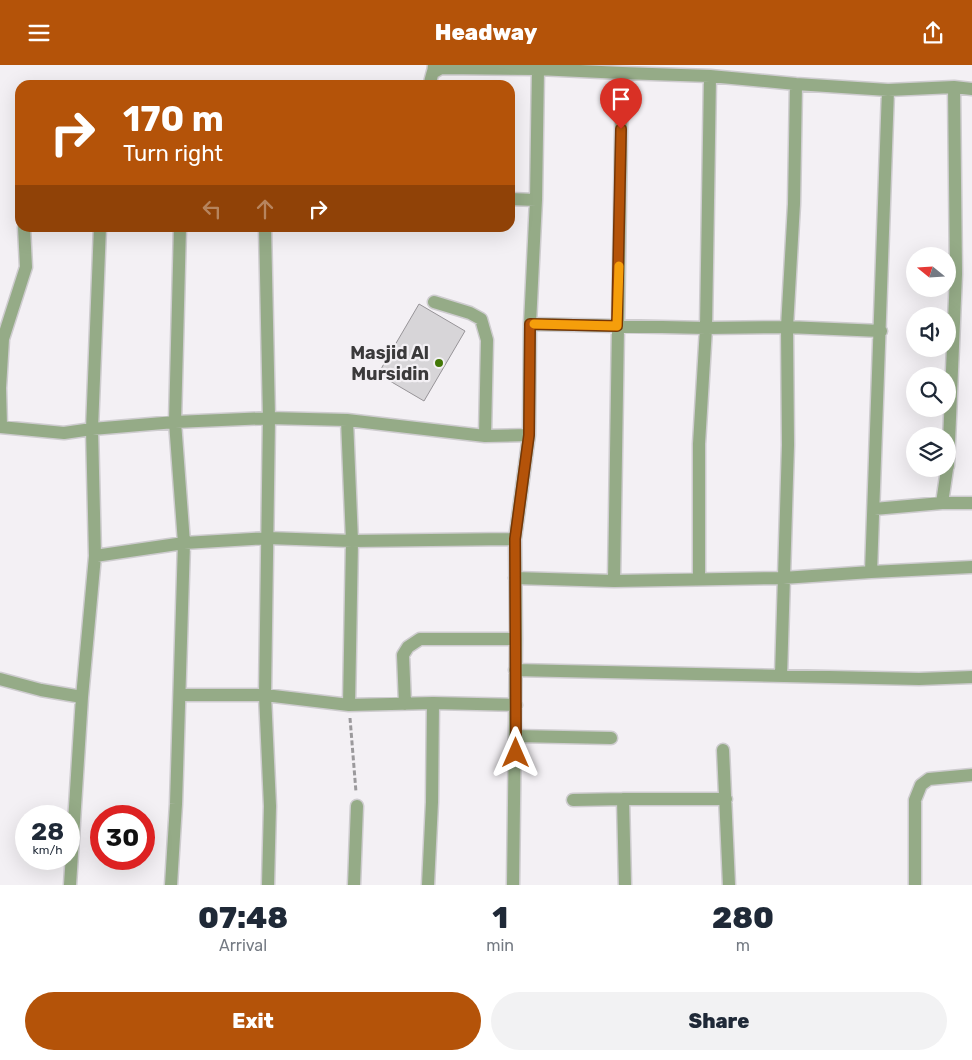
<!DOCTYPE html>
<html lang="en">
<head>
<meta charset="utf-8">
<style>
  :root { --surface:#fff; --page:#f2f2f3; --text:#1f2937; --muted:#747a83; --accent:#b45309 }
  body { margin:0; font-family:Rubik,sans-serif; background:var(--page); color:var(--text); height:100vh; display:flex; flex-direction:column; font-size:19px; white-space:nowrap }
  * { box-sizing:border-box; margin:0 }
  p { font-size:16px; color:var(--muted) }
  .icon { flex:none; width:28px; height:28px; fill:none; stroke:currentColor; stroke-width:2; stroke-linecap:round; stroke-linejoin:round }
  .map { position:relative; height:820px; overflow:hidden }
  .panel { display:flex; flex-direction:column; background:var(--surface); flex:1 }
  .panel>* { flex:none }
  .guide { position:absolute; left:15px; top:15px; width:500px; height:152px; border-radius:15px; box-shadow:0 5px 20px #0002; background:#b45309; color:#fff; overflow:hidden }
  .needle { width:32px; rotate:288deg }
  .controls { position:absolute; left:906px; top:182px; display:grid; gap:10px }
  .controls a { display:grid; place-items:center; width:50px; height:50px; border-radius:50%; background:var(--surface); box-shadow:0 5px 20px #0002; font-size:25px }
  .speed { position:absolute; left:15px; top:740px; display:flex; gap:10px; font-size:25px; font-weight:700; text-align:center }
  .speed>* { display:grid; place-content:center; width:65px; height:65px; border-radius:50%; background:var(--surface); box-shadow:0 5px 20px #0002; line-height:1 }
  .speed small { font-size:12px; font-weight:400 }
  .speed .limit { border:8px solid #d22; background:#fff; color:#111 }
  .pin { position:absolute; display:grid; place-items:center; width:42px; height:42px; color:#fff; margin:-51px -21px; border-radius:50% 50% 50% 0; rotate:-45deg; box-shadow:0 0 5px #0007 }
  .pin .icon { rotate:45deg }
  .me { position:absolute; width:55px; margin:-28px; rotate:0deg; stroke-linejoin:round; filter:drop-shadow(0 0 4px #0008) }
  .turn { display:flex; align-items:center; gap:18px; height:105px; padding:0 25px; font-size:22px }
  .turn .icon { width:65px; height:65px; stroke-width:2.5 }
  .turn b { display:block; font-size:35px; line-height:42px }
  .lanes { display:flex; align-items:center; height:48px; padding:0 25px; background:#0003; justify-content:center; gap:25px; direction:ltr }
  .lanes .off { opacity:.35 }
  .eta { display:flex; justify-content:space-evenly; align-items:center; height:85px; text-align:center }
  .eta b { font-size:30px; font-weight:800; line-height:35px }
  .cta { display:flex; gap:10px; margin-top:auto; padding:10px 25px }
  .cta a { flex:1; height:58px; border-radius:30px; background:var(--accent); color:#fff; font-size:20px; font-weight:800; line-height:58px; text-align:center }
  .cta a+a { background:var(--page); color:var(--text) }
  header { display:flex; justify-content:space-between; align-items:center; height:65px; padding:0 25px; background:var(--accent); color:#fff; font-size:22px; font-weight:800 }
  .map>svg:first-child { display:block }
  .building { fill:#d7d5d8; stroke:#979498 }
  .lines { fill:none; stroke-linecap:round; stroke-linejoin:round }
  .minor-casing { stroke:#cecccf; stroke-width:15 }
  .path { stroke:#9b999c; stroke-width:3; stroke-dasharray:5 2.5; stroke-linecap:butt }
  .minor { stroke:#95ab87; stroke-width:12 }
  .route-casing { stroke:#753606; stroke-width:12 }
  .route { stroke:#b45309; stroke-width:9 }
  .slow { stroke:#f59e0b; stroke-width:9 }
  .poi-dot { fill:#437807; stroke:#f3f0f4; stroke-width:2 }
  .labels { text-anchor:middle; stroke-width:4.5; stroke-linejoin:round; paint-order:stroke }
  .poi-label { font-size:18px; font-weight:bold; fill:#3b3a3b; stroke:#f3f0f4; text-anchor:end }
</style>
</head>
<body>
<header><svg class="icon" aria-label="menu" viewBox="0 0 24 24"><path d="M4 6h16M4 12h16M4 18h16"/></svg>Headway<svg class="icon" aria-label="share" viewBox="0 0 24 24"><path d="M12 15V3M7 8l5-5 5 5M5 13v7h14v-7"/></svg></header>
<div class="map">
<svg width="972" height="820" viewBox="0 0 972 820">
  <rect width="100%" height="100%" fill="#f3f0f4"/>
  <path class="building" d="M419 239 465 266 424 336 378 309Z"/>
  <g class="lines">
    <defs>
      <path id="minor" d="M434 7 441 3 538 4 622 8 710 11 796 19 888 25 954 22 972 24
        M430 20C430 12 434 8 434 0
        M510 134 536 135
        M265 162 269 353 265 630 270 741 268 820
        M434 237 470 248 481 254 487 275 485 371
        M530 259 706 263 787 262 881 266
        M347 355 352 476 349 640
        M0 362 64 368 92 364 175 357 269 353 347 355 485 371 529 370
        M1 362 0 323 3 274 26 202 24 162
        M948 401 956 209 954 22
        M947 404 942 438H972
        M874 444 942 438
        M95 491 184 478 268 473 352 476 515 474
        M871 507 888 25
        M515 513 614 516 783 513 871 507 972 502
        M699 514V379L706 263 710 11
        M614 516 622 8
        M515 605 919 614 972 612
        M781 611 788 380 787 262 794 139 796 19
        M0 614 41 625 82 632
        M180 630H265L349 640 433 638 516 640
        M405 639 403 590 408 582 420 574H516
        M516 671 611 673
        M723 685 729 820
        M573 735 623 734
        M70 820 82 632 95 491 92 364 100 162
        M171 820 176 739 184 478 175 357 180 162
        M354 820 357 741
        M428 820 432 737 433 638
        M513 820 516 574 515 474 529 370 530 259 536 135 538 4
        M625 820 623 734H726
        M915 820V735L921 720 929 714 972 710"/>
    </defs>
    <use href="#minor" class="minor-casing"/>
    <path class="path" d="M350 653 356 727"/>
    <use href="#minor" class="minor"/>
  </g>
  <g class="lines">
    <defs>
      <path id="route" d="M516 688 515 474 529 370 530 259 617 261 621 64"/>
    </defs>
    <use href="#route" class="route-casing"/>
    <use href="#route" class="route"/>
    <path class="slow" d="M534 259 617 261 619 201"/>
  </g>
  <circle class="poi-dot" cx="439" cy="298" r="5"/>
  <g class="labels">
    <g class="poi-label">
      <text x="429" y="294">Masjid Al<tspan x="429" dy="21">Mursidin</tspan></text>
    </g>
  </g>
</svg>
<div class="controls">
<a><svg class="needle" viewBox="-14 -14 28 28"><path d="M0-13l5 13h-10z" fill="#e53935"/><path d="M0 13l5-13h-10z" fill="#747a83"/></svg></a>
<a><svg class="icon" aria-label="sound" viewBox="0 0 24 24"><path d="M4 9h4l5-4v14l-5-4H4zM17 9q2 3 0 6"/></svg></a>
<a><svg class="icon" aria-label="search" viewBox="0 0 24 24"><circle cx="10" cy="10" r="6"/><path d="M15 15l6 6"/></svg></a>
<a><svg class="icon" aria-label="layers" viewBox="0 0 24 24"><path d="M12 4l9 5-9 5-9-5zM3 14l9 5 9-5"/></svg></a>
</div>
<div class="speed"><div>28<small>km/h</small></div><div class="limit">30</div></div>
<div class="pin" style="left:621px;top:64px;background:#d93025"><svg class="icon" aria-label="arrive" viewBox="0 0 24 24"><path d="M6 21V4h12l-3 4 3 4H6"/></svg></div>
<svg class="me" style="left:516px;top:688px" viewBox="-20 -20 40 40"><path d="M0-17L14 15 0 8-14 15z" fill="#b45309" stroke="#fff" stroke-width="4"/></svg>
<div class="guide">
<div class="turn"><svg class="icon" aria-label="right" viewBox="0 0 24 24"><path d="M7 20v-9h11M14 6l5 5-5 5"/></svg><div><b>170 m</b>Turn right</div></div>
<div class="lanes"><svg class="icon off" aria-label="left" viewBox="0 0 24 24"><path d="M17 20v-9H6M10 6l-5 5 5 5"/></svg><svg class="icon off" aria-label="ahead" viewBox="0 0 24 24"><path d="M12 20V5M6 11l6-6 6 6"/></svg><svg class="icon" aria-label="right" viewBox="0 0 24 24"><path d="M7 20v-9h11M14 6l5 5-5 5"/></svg></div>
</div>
</div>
<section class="panel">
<div class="eta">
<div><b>07:48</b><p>Arrival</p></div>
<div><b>1</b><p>min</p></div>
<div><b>280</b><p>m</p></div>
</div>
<div class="cta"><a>Exit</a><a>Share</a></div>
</section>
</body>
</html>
